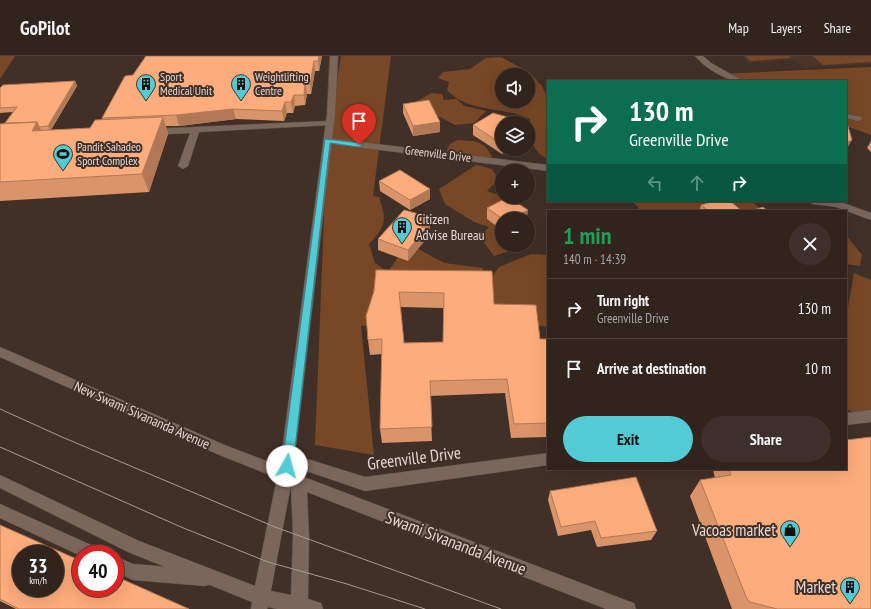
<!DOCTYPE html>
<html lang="en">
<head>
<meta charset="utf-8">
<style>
  :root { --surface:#31241d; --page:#3d302a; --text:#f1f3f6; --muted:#a8a4a4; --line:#4c413b; --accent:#51ccd5 }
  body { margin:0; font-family:"PT Sans Narrow",sans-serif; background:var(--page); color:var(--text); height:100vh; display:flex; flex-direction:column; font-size:15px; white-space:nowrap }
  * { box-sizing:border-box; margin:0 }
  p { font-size:13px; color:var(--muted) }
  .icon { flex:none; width:22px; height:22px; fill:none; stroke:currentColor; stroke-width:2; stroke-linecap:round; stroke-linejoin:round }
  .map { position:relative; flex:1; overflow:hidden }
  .side { position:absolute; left:547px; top:154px; width:300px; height:260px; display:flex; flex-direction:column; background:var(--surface); border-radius:0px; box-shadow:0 4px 16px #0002,0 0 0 1px var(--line) }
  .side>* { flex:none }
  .guide { position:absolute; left:547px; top:24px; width:300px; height:122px; border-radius:0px; box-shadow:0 4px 16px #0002,0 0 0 1px var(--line); background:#0b6e4f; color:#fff; overflow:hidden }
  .fabs { position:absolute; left:495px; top:12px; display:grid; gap:8px }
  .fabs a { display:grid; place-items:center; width:40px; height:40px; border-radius:50%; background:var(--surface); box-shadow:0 4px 16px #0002,0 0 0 1px var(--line); font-size:20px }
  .speed { position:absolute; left:12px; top:489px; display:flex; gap:8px; font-size:20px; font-weight:700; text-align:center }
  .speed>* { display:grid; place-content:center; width:52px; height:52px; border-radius:50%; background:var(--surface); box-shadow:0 4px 16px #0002,0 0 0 1px var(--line); line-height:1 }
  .speed small { font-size:10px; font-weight:400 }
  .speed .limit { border:6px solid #d22; background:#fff; color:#111 }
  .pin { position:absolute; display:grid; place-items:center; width:34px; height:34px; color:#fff; margin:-41px -17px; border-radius:50% 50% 50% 0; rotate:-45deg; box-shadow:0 0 4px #0007 }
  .pin .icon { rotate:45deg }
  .me { position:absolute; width:44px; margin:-22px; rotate:7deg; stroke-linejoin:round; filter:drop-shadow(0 0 3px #0008) }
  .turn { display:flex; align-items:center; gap:14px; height:84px; padding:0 16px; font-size:18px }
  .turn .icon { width:52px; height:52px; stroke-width:2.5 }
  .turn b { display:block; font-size:28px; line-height:34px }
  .lanes { display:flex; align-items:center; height:38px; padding:0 16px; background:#0003; justify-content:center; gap:20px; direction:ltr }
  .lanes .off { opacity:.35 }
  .round { display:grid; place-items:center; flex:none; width:42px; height:42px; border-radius:21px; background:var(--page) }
  .head { display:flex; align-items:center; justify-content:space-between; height:68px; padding:0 16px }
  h1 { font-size:24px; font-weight:700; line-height:30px; color:#1e9e55 }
  .primary-button { display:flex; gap:8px; margin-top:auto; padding:8px 16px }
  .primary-button a { flex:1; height:46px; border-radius:24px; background:var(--accent); color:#111; font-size:16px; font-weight:700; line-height:46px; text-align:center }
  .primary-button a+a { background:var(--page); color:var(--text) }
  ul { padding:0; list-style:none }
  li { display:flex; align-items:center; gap:12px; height:60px; padding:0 16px; border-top:1px solid var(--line) }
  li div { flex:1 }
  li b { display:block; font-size:15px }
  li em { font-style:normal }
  header { display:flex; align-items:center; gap:24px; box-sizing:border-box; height:56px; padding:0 20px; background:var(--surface); border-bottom:1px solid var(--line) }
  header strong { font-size:19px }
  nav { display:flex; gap:22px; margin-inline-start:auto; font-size:14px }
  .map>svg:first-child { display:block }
  .built { fill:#4c3528 }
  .green { fill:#784726; fill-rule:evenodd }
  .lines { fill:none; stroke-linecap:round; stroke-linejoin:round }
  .lane-casing { stroke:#5c4e46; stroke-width:1 }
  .street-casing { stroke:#5c4e46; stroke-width:1 }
  .secondary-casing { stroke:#5c4e46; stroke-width:1 }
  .lane { fill:#7a675c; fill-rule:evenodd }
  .street { fill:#7a675c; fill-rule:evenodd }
  .secondary { fill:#7a675c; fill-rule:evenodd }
  .tram { stroke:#a89b93; stroke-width:1 }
  .wall { fill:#da946a; fill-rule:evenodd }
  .shaded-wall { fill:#b17856 }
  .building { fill:#fdac7b; stroke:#b17856; fill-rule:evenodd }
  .route { fill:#51ccd5; stroke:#35858a }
  .labels { text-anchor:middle; stroke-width:4; stroke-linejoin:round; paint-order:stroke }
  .far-poi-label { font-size:12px; fill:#e3d8d2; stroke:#413027; text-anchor:start }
  .far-street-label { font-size:12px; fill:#e3d8d2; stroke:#413027 }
  .poi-label { font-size:14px; fill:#e3d8d2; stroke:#413027; text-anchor:start }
  .street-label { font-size:14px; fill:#e3d8d2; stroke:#413027 }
  .near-street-label { font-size:17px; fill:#e3d8d2; stroke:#413027 }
  .near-poi-label { font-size:17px; fill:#e3d8d2; stroke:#413027; text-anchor:end }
</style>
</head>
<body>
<header>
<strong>GoPilot</strong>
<nav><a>Map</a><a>Layers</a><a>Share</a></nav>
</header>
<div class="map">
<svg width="871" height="553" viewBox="0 0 871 553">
  <rect width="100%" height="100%" fill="#413027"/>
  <path class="built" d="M726 0H871V8L803 11 795 4 749 7 741 0Z"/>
  <path class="green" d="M0 0H15L0 23Z
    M341 0H391L373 140 379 141C387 165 386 170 369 188L375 207 388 216 398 201 413 190 444 207 483 212 485 226 409 225 374 232 376 250 372 269 361 270 374 399 315 389 327 85Z
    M745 0H789L791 2 750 5Z
    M813 0H871V6L823 9Z
    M501 1 529 16 542 30 548 43V103C529 94 532 80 530 63 503 50 468 57 447 34L449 26 438 22 443 16 470 13 486 2ZM502 19H528V45H502Z
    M871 11V79L846 70V25H729L719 18Z
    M432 37 442 38 444 44 457 43 464 50 486 55 474 67 455 69 440 61 422 60 412 55 415 46Z
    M458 84C475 85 484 84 492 101L483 107 458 103 446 96 450 88Z
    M476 109 492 113 499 123 487 135 501 140 515 151 502 163V189H521L520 192 494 200 480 181 489 171 474 166 445 148 439 133Z
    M634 145H752L761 154 734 155 684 153 682 155H641L634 147Z
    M846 179 862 199 860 210 846 208Z
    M531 198 548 199V271L499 265 484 233 499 211Z
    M854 217 871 224V363L846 353V257H847Z"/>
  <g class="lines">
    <defs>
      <path id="lane" d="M329 65H332L333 67 332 69 199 76 188 110 183 113 178 110 190 77 151 79 147 76 151 73Z
        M0 448 100 493 102 498H81V500L0 462Z
        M115 500 133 508 205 514 211 516 213 522 211 528 205 530 133 524 115 516Z"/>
      <path id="street" d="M695 0H703L711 7 743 25C726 25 706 13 695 0Z
        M846 58 861 61 862 63 858 65 846 62Z
        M327 82 548 109V115L324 87 323 85Z
        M808 145H838L871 157V164L836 151 813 148Z
        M871 354V366L846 369V357Z
        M288 397 365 421 548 397V409L365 435 283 407 281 403 283 399Z"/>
      <path id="secondary" d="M330 0H338L335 58 293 415 300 416 304 421 628 545 634 547 636 553H606L307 436 309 480 308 543 321 547 323 553H277L268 551 267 553H251L252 546 128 496 0 432V419L139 485 255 530 277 422 217 398 0 301V291L227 390 280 410 327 58ZM291 429 293 480 291 539 271 535Z"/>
    </defs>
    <use href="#lane" class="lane-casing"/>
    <use href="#street" class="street-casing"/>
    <use href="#secondary" class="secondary-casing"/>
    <use href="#lane" class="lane"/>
    <use href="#street" class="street"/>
    <use href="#secondary" class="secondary"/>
    <path class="tram" d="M0 353 62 381 275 471 501 553
      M0 391 181 471 268 506 347 528 425 553"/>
  </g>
  <path class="wall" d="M146 0H322L319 15H315L311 38H307L305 49 295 50 293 57H287L284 65 236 63 179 70H166L168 78 149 136 0 145V68L5 67 13 56 0 57V32L75 25 77 30 51 74 90 72 102 64V62L133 19Z
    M403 48 440 76 413 80 403 57Z
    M502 67V93H511L502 98 473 79V69Z
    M871 85V96L867 92Z
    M379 125 430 133V143L410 154 380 135Z
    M701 149 742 155H699Z
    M487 152 527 163H502V174L487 163Z
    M430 161V172L426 176V183L408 205 378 194V183Z
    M376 214 494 248 540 283H548V381L511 382 505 337 430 340 432 385 382 387 380 373 382 298 370 299 368 284ZM400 251 443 252V286L404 287Z
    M713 413H846L871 553H732L690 440 700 424 715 422 713 414Z
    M550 435 657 475 651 484 597 491 591 474 558 480 548 444Z
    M0 469 189 553H16L0 545Z"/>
  <path class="shaded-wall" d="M319 0H322L319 15 318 5Z
    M314 5 315 15 311 38 310 28Z
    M75 25 77 30 50 75 48 70Z
    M305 28 307 38 305 49 304 39Z
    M294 39 295 50 293 57 291 46Z
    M285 46 287 57 284 65 282 55Z
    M233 53 236 63 179 70 176 59Z
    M163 61 168 78 149 136 142 118Z
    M37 66 46 84 32 75Z
    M440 66V76L413 80V70Z
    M852 84 846 94V87Z
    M502 93H511L502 98Z
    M430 133V143L410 154V144Z
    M528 154 527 163H511Z
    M430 161V172L426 176V183L408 205V194L421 171Z"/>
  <path class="building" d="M146 0H319L318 5H314L310 28H305L304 39H294L291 46H285L282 55 233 53 176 59 102 62 125 20 133 19Z
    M75 25 48 70 39 71 37 66 5 67 17 51 0 52V32L3 29Z
    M429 44 440 66 413 70 403 48Z
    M493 57 515 63 519 67H502V88L473 69Z
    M163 61 142 118 0 126V68L37 66 32 75 90 72 95 64Z
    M846 70H848L852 84 846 87Z
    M400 114 430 133 410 144 379 125Z
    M508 141 528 154 511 163H503L487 152Z
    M715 145H730L742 155H709L701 149Z
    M763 151 768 155H750Z
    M404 154 430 161 421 171 426 172 408 194 378 183Z
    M376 214 492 215 494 248 536 249 540 283H548V367L514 368 507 323 430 325 432 371 380 373 382 283 368 284 366 260 374 235ZM399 236 444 237 443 286 404 287Z
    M871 381V553H777L750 546 747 543 700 424 731 419 729 413H846V384Z
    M636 421 657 475 601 482 595 465 561 471 550 435Z
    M0 469 81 505V532H115V520L189 553H19L0 543ZM21 498H55V532H21Z"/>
  <path class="route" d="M325 83 359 87 362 89 359 91 330 87 293 410 291 413 287 415 284 413 282 410Z"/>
  <defs>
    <symbol id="building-pin" viewBox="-11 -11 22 30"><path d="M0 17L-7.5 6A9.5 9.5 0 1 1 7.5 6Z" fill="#51ccd5" stroke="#413027"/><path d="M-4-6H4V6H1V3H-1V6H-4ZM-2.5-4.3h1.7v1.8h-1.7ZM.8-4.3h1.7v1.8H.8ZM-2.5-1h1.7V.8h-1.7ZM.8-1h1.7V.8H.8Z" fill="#111"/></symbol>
    <symbol id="stadium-pin" viewBox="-11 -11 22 30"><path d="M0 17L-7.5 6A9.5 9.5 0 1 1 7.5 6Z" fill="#51ccd5" stroke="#413027"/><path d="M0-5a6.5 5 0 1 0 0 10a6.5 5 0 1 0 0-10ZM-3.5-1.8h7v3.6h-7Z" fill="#111"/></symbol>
    <symbol id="shop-pin" viewBox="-11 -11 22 30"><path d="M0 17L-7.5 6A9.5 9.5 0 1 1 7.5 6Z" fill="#51ccd5" stroke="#413027"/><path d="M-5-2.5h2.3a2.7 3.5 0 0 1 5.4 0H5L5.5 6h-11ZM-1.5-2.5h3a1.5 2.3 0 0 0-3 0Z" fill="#111"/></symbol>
  </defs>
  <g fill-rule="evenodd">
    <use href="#building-pin" x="135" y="17" width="22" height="30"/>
    <use href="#building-pin" x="230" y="17" width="22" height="30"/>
    <use href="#stadium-pin" x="52" y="87" width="22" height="30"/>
    <use href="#building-pin" x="391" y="160" width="22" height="30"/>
    <use href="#shop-pin" x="779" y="463" width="22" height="30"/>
    <use href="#building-pin" x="839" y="520" width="22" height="30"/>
  </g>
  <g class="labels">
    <g class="far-poi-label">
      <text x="160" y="25">Sport<tspan x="160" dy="14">Medical Unit</tspan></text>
      <text x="255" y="25">Weightlifting<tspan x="255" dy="14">Centre</tspan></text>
      <text x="77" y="95">Pandit Sahadeo<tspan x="77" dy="14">Sport Complex</tspan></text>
    </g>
    <g class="far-street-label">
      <text transform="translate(438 98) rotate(7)" y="4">Greenville Drive</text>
    </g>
    <g class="poi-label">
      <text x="416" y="168">Citizen<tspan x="416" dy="16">Advise Bureau</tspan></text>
    </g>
    <g class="street-label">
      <text transform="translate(142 359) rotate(24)" y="5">New Swami Sivananda Avenue</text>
    </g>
    <g class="near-street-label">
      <text transform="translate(414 402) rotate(-7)" y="6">Greenville Drive</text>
      <text transform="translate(456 487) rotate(21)" y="6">Swami Sivananda Avenue</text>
    </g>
    <g class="near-poi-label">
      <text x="776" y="480">Vacoas market</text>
      <text x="836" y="537">Market</text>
    </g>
  </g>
</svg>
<div class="fabs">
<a><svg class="icon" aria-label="sound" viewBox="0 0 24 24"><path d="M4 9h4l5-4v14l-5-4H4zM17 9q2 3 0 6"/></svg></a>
<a><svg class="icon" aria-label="layers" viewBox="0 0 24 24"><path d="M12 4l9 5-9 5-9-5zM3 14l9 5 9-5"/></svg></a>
<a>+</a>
<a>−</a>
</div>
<div class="speed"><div>33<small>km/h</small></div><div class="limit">40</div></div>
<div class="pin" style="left:359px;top:89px;background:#d93025"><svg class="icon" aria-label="arrive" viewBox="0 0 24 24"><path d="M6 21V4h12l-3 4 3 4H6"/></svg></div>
<svg class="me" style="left:287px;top:410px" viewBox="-20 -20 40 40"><circle r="19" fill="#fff"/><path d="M0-13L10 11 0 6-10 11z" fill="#51ccd5"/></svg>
<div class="guide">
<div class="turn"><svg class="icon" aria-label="right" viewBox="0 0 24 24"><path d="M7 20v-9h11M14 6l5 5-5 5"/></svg><div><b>130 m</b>Greenville Drive</div></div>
<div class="lanes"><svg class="icon off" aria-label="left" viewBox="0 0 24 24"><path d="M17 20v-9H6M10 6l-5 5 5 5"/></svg><svg class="icon off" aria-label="ahead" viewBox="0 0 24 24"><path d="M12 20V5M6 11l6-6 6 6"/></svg><svg class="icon" aria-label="right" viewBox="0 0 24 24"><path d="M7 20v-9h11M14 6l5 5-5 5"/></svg></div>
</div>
<section class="side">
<div class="head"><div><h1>1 min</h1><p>140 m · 14:39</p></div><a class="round"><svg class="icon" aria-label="close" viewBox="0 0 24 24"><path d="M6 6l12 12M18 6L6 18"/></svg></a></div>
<ul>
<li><svg class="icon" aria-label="right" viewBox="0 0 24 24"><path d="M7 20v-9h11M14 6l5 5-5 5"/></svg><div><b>Turn right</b><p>Greenville Drive</p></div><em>130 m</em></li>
<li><svg class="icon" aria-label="arrive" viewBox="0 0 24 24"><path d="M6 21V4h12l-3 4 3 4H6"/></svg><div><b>Arrive at destination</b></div><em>10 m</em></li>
</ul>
<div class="primary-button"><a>Exit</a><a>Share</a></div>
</section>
</div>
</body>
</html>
